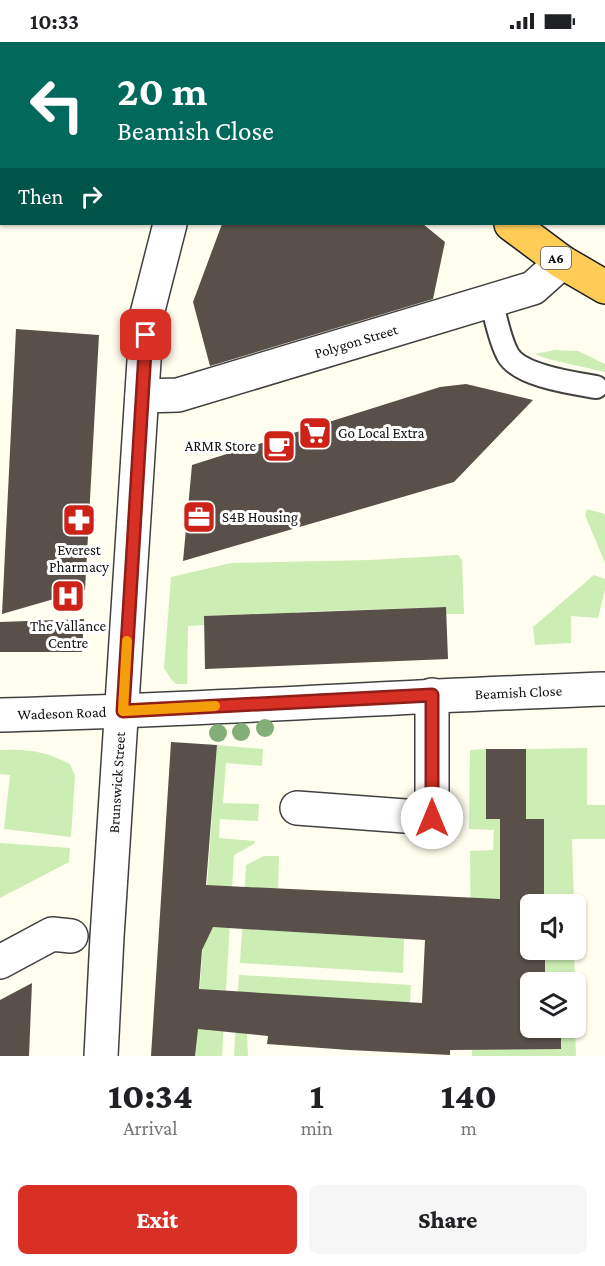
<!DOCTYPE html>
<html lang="en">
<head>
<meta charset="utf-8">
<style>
  :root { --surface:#fff; --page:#f6f6f6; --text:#202124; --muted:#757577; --accent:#d93025 }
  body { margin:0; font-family:"Crimson Pro",serif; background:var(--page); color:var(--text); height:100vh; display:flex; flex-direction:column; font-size:22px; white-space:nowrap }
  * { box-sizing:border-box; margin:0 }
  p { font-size:20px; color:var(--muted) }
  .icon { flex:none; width:33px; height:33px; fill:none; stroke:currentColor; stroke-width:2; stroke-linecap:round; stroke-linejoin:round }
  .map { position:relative; height:1014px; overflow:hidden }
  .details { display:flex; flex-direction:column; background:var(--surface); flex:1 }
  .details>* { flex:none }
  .banner { position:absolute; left:0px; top:0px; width:606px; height:183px; box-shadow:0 2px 4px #0004; background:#00695c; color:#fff; overflow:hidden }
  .tools { position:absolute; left:520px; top:852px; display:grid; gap:12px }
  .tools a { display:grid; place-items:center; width:66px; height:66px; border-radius:9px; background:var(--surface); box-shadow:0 2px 4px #0004; font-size:30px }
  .pin { position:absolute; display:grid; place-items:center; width:51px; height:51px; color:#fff; margin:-26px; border-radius:12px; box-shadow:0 3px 9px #0006 }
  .me { position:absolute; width:66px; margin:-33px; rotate:0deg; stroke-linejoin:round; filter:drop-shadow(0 0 4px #0008) }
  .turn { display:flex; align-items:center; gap:21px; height:126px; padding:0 18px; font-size:27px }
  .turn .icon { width:78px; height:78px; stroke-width:2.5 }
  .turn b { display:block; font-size:42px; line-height:51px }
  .then { display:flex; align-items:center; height:57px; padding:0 18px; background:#0003; gap:12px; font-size:22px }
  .eta { display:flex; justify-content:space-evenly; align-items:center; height:102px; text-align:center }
  .eta b { font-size:36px; font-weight:800; line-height:42px }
  .button { display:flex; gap:12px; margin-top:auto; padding:12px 18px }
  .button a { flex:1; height:69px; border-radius:9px; background:var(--accent); color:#fff; font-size:24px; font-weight:800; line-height:69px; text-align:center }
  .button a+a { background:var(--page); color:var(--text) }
  .status { display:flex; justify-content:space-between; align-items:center; height:42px; padding:0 30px; background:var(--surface); direction:ltr }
  .status svg { height:16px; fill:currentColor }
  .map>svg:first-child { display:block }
  .green { fill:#cceeb4 }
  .building { fill:#585049; fill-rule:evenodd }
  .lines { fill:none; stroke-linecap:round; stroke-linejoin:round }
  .service-casing { stroke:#414141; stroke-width:26 }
  .pedestrian-casing { stroke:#414141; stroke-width:36 }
  .minor-casing { stroke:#414141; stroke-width:36 }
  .tertiary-casing { stroke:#414141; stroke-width:36 }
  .trunk-casing { stroke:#1f1f1f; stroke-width:36 }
  .service { stroke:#fff; stroke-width:22 }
  .pedestrian { stroke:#fff; stroke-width:33 }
  .minor { stroke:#fff; stroke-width:33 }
  .tertiary { stroke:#fff; stroke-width:33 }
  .trunk { stroke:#ffcd56; stroke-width:33 }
  .tree { fill:#84ae78 }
  .route-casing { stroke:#8d1f18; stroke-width:15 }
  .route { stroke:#d93025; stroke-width:10 }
  .slow { stroke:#f59e0b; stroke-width:10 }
  .labels { text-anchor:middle; stroke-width:6; stroke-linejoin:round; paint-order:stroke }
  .shield { fill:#fff; stroke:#565656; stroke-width:1.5 }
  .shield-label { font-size:14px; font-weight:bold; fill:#0e0e0e }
  .street-label { font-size:15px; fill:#0e0e0e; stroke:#fff }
  .poi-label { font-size:15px; fill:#0e0e0e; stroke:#fff; text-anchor:start }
</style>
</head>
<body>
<div class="status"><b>10:33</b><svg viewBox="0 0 49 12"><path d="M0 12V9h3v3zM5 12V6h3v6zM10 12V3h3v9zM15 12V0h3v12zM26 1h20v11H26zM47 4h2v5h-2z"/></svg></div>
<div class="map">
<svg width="605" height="1014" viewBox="0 0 605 1014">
  <rect width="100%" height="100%" fill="#fffeef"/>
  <path class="green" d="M555 308 578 309 605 322V330L548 317 535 312Z
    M587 467 605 472V521L585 473Z
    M458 513 462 518 464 572H446L445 565 295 570V580L259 572 204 574V583L188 584 187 642H176L171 637 164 626 171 535 231 521 370 518Z
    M594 533 605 537V548L598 576 571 574V601L535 603 533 585Z
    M217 703 263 707 262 724 226 721 223 761 259 762 258 779 220 777 219 796 255 799 254 802 234 813 222 1014H195Z
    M587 706V763H605V797H572L574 862H544V777H526V707Z
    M486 707V777H500V1007L561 1006V986H575L576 1014H472L470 809 493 808 494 788 469 787 470 708Z
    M0 708C29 707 44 709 70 722L75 734 71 795 4 787 10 733 0 732Z
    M0 801 70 806 69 820 0 856Z
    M264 814H279L278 847 251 887 404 897 403 931 240 921 246 823Z
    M545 908H574L575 940H560V936L545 937Z
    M239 933 411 943 410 961 247 992 248 1014H234Z"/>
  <path class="building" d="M222 182H423L445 200 433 257 210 324 193 260Z
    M16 287 99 293 85 548 2 572Z
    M466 342 533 358 454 440 183 519 192 423 440 345Z
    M446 565 448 617 205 627 204 574Z
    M84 577 82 610H0V580Z
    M171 700 217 703 206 843 500 857V777H522H486V707H526V777H544V862H531V908H545V937L560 936V940H531V986H561V1007L450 1008V1013L349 1008 267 1002 268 994 198 987 195 1014H151ZM213 885 425 898 422 961 199 947 202 908Z
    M32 941 29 1014H0V958Z"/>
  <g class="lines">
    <defs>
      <path id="service" d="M491 258C496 276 499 297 508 313 520 334 573 341 596 345"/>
      <path id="pedestrian" d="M0 920 52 892 71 894"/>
      <g id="minor">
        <path id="s1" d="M142 354 178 353 533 246 562 220"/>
        <path id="s2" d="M0 673C202 668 403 654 605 647"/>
        <path d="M297 766 432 776V653"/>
      </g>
      <g id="tertiary">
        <path d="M193 2 194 0"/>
        <path id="s3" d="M101 1014 107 895 147 272 170 182"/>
      </g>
      <path id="trunk" d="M215 0 217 2
        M370 0 371 2
        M329 2 331 0
        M511 182 562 220 605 245"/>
    </defs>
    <use href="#service" class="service-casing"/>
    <use href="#pedestrian" class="pedestrian-casing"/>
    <use href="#minor" class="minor-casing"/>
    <use href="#tertiary" class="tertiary-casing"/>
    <use href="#trunk" class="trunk-casing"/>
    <use href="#service" class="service"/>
    <use href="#pedestrian" class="pedestrian"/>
    <use href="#minor" class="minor"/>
    <use href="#tertiary" class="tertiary"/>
    <use href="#trunk" class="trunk"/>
  </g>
  <g class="tree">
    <circle cx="265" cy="686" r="9"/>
    <circle cx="241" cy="690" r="9"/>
    <circle cx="218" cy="691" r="9"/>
  </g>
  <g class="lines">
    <defs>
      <path id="route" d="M146 293 123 669 432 653V776"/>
    </defs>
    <use href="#route" class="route-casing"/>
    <use href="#route" class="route"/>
    <path class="slow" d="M127 599 123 669 215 664"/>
  </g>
  <defs>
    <symbol id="supermarket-square" viewBox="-11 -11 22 22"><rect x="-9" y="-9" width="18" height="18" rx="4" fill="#cc2218" stroke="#fff"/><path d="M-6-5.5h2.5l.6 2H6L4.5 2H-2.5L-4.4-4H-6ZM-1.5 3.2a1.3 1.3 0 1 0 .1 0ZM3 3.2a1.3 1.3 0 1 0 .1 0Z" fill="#fff"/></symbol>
    <symbol id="cafe-square" viewBox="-11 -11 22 22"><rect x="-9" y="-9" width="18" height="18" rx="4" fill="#cc2218" stroke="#fff"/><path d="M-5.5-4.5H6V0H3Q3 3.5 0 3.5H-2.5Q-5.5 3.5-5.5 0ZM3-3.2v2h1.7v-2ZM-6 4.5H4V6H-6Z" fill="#fff"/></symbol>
    <symbol id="office-square" viewBox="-11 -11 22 22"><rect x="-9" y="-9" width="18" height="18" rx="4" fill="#cc2218" stroke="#fff"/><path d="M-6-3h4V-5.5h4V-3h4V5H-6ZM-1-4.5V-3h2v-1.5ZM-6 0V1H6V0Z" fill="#fff"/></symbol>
    <symbol id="pharmacy-square" viewBox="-11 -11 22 22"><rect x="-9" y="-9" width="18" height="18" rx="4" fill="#cc2218" stroke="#fff"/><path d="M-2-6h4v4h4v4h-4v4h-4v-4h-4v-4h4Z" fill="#fff"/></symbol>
    <symbol id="hospital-square" viewBox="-11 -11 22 22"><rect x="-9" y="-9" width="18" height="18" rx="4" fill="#cc2218" stroke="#fff"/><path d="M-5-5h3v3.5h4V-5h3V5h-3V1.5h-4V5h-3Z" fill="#fff"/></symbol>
  </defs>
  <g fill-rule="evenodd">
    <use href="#supermarket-square" x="296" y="372" width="38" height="38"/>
    <use href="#cafe-square" x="260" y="385" width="38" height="38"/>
    <use href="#office-square" x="180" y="456" width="38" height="38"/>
    <use href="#pharmacy-square" x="60" y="459" width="38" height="38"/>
    <use href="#hospital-square" x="49" y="535" width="38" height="38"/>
  </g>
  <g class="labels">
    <rect class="shield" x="541" y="205" width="30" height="22" rx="4.5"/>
    <g class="shield-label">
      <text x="556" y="221">A6</text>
    </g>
    <g class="street-label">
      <text dy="5" stroke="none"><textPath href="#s1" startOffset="222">Polygon Street</textPath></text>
      <text dy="5" stroke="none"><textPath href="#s2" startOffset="519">Beamish Close</textPath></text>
      <text dy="5" stroke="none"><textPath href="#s2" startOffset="62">Wadeson Road</textPath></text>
      <text dy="5" stroke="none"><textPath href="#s3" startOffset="274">Brunswick Street</textPath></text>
    </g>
    <g class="poi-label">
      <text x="338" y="396">Go Local Extra</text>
      <text x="256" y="409" text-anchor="end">ARMR Store</text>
      <text x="222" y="480">S4B Housing</text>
      <text x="79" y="513" text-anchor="middle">Everest<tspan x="79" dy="17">Pharmacy</tspan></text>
      <text x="68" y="589" text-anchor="middle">The Vallance<tspan x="68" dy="17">Centre</tspan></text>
    </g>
  </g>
</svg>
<div class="tools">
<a><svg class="icon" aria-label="sound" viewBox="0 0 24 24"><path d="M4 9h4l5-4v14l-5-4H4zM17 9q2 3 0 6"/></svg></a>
<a><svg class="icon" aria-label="layers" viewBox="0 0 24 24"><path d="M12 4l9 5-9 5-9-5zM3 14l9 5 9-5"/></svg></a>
</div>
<div class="pin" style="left:146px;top:293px;background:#d93025"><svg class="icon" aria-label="arrive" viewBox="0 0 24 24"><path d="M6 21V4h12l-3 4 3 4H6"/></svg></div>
<svg class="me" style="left:432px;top:776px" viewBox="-20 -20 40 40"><circle r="19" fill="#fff"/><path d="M0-13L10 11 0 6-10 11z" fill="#d93025"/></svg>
<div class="banner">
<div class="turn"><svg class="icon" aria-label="left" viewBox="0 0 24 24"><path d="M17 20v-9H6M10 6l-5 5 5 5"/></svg><div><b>20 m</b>Beamish Close</div></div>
<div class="then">Then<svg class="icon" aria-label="right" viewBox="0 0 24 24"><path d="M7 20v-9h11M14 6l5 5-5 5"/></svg></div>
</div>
</div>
<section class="details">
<div class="eta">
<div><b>10:34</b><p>Arrival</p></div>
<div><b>1</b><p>min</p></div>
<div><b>140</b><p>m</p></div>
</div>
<div class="button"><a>Exit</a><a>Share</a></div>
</section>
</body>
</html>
